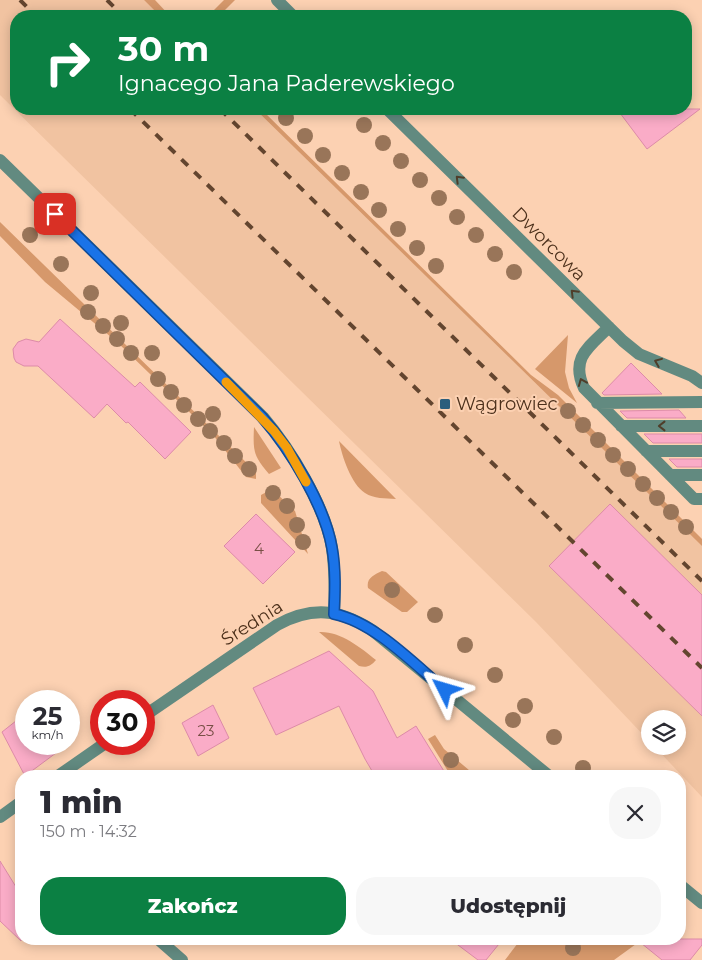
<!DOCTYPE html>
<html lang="pl">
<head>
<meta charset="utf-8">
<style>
  :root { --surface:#fff; --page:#f7f7f7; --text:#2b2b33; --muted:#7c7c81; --accent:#0b8043 }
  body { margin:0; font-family:Montserrat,sans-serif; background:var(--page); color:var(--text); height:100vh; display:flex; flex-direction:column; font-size:19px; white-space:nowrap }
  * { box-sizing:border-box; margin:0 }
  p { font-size:16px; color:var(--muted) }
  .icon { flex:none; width:28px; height:28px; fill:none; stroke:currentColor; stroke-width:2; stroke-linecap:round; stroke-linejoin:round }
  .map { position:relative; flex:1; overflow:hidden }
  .drawer { position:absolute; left:15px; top:770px; width:671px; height:175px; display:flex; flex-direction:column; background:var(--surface); border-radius:20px; box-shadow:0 2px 12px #0003 }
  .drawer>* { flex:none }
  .guide { position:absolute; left:10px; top:10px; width:682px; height:105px; border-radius:20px; box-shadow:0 2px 12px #0003; background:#0b8043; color:#fff; overflow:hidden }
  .buttons { position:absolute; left:641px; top:710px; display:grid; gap:10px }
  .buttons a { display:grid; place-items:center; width:45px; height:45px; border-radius:50%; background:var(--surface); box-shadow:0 2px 12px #0003; font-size:25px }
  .speed { position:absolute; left:15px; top:690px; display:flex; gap:10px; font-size:25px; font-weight:700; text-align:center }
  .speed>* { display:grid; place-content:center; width:65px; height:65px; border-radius:50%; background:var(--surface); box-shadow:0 2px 12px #0003; line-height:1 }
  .speed small { font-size:12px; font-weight:400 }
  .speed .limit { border:8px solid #d22; background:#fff; color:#111 }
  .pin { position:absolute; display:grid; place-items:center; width:42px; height:42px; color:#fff; margin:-21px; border-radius:10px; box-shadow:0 2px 8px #0006 }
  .me { position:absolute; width:55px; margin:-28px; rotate:310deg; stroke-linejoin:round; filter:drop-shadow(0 0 4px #0008) }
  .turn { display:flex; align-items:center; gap:18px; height:105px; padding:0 25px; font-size:22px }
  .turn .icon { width:65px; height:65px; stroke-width:2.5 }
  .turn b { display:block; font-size:35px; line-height:42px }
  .round { display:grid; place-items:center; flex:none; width:52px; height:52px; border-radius:20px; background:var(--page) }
  .summary { display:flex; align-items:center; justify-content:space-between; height:85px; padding:0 25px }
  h1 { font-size:30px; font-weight:800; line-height:38px }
  .action { display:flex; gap:10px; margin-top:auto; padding:10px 25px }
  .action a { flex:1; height:58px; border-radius:20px; background:var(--accent); color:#fff; font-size:20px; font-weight:800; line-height:58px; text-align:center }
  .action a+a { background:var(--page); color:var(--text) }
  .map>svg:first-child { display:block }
  .built { fill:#f1c3a1 }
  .green { fill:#d6986b }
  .building { fill:#faacc7; stroke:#dd8ba8 }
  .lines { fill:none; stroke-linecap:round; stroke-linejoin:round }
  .minor { stroke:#628a80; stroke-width:12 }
  .rail { stroke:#63452f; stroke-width:4; stroke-dasharray:9 9; stroke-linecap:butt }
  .tree { fill:#997559 }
  .oneway { stroke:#4f3e2a }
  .route-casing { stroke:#114b97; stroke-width:12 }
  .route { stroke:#1a73e8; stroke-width:9 }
  .slow { stroke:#f59e0b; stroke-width:9 }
  .poi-dot { fill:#2c5e7c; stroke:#fcd1b2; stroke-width:2 }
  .labels { text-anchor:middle; stroke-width:4; stroke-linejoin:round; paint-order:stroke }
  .number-label { font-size:15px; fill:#784f46 }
  .street-label { font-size:18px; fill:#4c301b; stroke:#fcd1b2 }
  .poi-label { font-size:18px; fill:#4c301b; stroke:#fcd1b2; text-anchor:start }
</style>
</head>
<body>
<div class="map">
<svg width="702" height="960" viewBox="0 0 702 960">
  <rect width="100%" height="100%" fill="#fcd1b2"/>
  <path class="built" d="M0 0H144L160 16H16V109H255L702 546V797L654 746H678V719H650V742L536 622 0 95Z"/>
  <path class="green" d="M144 0H155L170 16H160Z
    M224 0H235L219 16H208Z
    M255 109H261L531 375 558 395 702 539V546Z
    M0 222 256 472V479L246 477 213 435 117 342 45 282 0 236Z
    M568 335 565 372 569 388 577 403 535 369Z
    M254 427 281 468 269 474C253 455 253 451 254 427Z
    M339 441 396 499C385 498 374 499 365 493 351 484 342 456 339 441Z
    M272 489 295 511 308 554 261 503V495Z
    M382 571 386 572 418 602 407 612H402L368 588C366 578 374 575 382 571Z
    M319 632C340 631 360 647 376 660 371 666 367 668 359 666Z
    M435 735 444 749 476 776H451L428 739Z
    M521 939H643L614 960H505Z"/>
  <path class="building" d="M617 109H700L647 149Z
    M60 319 135 387 140 382 191 432 165 459 128 422 126 423 107 404 94 418 38 366H24L16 362 14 358 13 349 18 342 26 339 39 342Z
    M631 363 662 394 604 395 602 393Z
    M679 410 686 418H627L620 411Z
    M644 434H702V443H653Z
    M669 459H702V467H677Z
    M610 504 702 595V716L549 566Z
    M256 514 295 552 263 584 224 546Z
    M329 651 373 691 397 738 416 726 447 776H375L365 759 339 706 276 735 253 688Z
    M213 705 229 738 198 756 182 723Z
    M26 713V744H68L25 776 2 732Z
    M0 861 21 895V941L0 921Z
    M450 939H503L486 960H478Z
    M636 939H702V945L690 960H662Z"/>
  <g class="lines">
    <path class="minor" d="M277 0 293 16
      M387 109 623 341 639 354 692 376 702 383
      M0 160 263 417C291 450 325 506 332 548 335 570 335 592 334 613
      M609 327C589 347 570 358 584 388L694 499H702
      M597 403 702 402
      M621 426H702
      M646 451H702
      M670 475H702
      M144 716 277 625C312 606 339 609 372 630L549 776
      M58 776 104 744
      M0 817 21 802
      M680 885 702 903
      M158 939 182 960"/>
    <path class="rail" d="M20 0 36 16
      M107 0 123 16
      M130 109 702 668
      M220 109 702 581"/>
  </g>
  <g class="tree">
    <circle cx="286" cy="118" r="8"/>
    <circle cx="364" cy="125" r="8"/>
    <circle cx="305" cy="136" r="8"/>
    <circle cx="383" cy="143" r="8"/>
    <circle cx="323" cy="155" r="8"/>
    <circle cx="401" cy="161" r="8"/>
    <circle cx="342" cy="173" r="8"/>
    <circle cx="420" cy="180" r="8"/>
    <circle cx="361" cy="192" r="8"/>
    <circle cx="439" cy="198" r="8"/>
    <circle cx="379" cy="210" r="8"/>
    <circle cx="457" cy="217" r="8"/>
    <circle cx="398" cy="229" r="8"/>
    <circle cx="30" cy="235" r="8"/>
    <circle cx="476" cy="235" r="8"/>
    <circle cx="417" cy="248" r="8"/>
    <circle cx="495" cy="254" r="8"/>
    <circle cx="61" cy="264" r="8"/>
    <circle cx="436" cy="266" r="8"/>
    <circle cx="514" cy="272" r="8"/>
    <circle cx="91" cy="293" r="8"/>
    <circle cx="88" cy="312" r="8"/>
    <circle cx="121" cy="323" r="8"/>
    <circle cx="103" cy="326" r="8"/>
    <circle cx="117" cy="339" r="8"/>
    <circle cx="131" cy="353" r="8"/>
    <circle cx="152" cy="353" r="8"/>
    <circle cx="158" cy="379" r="8"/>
    <circle cx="171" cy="392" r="8"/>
    <circle cx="184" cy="405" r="8"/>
    <circle cx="568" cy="411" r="8"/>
    <circle cx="213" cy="414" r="8"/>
    <circle cx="198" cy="419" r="8"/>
    <circle cx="583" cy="425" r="8"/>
    <circle cx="210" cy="431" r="8"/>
    <circle cx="598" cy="440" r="8"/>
    <circle cx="224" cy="443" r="8"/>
    <circle cx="613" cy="455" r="8"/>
    <circle cx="235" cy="456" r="8"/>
    <circle cx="249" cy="469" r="8"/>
    <circle cx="628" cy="469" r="8"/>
    <circle cx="643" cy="484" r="8"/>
    <circle cx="273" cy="493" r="8"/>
    <circle cx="657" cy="498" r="8"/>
    <circle cx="287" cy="506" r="8"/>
    <circle cx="671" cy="512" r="8"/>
    <circle cx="297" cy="525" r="8"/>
    <circle cx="686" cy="527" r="8"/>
    <circle cx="303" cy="542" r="8"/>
    <circle cx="392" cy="590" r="8"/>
    <circle cx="435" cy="615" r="8"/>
    <circle cx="465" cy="645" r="8"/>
    <circle cx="495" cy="675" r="8"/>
    <circle cx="525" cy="706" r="8"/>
    <circle cx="513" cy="720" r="8"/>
    <circle cx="554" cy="737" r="8"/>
    <circle cx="451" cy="760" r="8"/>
    <circle cx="583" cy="768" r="8"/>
    <circle cx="573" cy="948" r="8"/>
  </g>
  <defs><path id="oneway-chevron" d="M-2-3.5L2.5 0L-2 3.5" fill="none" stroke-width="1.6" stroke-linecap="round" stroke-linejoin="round" transform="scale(1.25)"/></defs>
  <g class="oneway">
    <use href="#oneway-chevron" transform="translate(459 179) rotate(-135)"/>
    <use href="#oneway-chevron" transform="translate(574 293) rotate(-135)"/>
    <use href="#oneway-chevron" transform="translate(658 362) rotate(-158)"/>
    <use href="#oneway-chevron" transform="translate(582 382) rotate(-112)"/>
    <use href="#oneway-chevron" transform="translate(662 426) rotate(180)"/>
  </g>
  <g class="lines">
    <defs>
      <path id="route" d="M55 214 262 417C290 449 325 506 332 548 336 570 335 592 334 614 374 622 413 663 445 690"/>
    </defs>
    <use href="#route" class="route-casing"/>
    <use href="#route" class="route"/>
    <path class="slow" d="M226 382 274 431 287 448 306 482"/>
  </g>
  <rect class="poi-dot" x="439" y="398" width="12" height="12" rx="2.5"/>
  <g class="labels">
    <g class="number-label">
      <text x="259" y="554">4</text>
      <text x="206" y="736">23</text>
    </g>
    <g class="street-label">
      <text transform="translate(549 244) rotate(45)" y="6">Dworcowa</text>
      <text transform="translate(252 623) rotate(-32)" y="6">Średnia</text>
    </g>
    <g class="poi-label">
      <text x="456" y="410">Wągrowiec</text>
    </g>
  </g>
</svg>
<div class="buttons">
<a><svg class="icon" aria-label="layers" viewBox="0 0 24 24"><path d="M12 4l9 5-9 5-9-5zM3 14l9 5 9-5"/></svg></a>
</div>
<div class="speed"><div>25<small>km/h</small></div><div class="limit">30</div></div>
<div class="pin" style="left:55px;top:214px;background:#d93025"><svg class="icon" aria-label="arrive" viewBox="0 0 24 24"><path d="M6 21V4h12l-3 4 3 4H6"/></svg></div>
<svg class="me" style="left:445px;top:690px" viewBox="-20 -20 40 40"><path d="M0-17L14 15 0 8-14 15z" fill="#1a73e8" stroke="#fff" stroke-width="4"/></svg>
<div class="guide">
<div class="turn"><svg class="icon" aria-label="right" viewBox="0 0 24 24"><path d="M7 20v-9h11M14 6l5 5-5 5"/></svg><div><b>30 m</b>Ignacego Jana Paderewskiego</div></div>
</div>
<section class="drawer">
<div class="summary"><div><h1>1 min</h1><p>150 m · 14:32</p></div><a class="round"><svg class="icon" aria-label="close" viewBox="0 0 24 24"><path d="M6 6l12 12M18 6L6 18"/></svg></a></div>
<div class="action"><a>Zakończ</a><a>Udostępnij</a></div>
</section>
</div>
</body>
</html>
